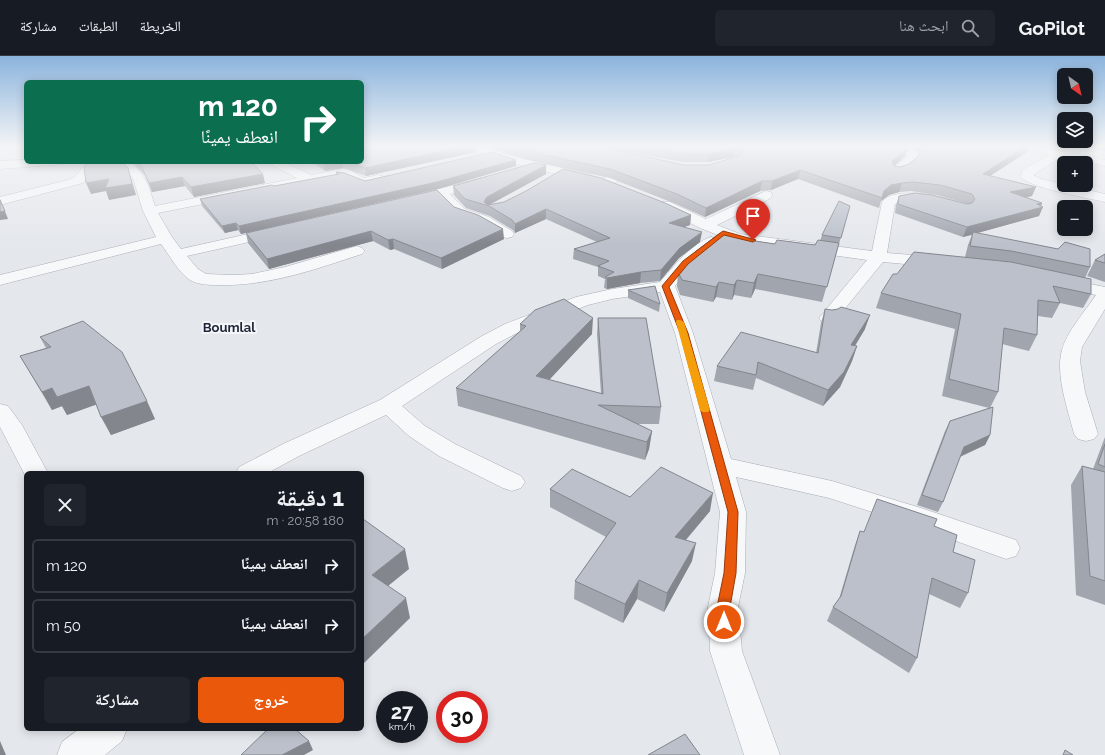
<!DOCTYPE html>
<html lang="ar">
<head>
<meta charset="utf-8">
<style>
  :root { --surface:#171b24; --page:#20242c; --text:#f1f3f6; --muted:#9ea1a6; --line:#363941; --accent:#ea580c }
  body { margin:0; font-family:Raleway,"Noto Naskh Arabic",sans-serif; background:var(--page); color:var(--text); direction:rtl; height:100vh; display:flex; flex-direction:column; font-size:15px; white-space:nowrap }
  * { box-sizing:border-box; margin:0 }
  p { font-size:13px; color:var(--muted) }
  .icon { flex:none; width:22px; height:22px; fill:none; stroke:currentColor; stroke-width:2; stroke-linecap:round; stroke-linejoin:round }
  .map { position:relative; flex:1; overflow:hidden; direction:ltr }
  .side { position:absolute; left:24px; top:415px; width:340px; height:260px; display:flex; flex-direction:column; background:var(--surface); border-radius:6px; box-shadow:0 2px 10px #0003; direction:rtl }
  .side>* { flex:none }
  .hud { position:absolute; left:24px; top:24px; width:340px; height:84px; border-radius:6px; box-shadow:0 2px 10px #0003; direction:rtl; background:#0b6e4f; color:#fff; overflow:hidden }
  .needle { width:26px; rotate:146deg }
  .tools { position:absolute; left:1057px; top:12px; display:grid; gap:8px }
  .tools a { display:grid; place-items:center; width:36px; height:36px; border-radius:6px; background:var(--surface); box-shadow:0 2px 10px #0003; font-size:20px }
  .speed { position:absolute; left:376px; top:635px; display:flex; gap:8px; font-size:20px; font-weight:700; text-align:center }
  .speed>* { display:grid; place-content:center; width:52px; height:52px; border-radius:50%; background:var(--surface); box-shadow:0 2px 10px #0003; line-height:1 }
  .speed small { font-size:10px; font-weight:400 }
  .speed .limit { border:6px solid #d22; background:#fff; color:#111 }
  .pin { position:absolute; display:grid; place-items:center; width:34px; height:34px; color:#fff; margin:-41px -17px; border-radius:50% 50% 50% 0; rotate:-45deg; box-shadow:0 0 4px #0007 }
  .pin .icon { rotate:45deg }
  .me { position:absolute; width:44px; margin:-22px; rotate:0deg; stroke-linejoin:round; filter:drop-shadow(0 0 3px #0008) }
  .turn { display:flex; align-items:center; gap:14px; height:84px; padding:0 20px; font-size:18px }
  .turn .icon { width:52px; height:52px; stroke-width:2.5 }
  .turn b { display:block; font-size:28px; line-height:34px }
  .round { display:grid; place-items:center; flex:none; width:42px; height:42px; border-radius:6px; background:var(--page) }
  .head { display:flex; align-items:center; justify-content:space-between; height:68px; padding:0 20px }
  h1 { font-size:24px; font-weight:700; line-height:30px }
  .primary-button { display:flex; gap:8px; margin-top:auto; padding:8px 20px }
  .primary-button a { flex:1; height:46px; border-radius:6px; background:var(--accent); color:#fff; font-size:16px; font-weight:700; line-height:46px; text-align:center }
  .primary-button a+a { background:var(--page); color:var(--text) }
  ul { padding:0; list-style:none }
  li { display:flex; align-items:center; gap:12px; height:54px; margin:0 8px 6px; padding:0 12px; border:2px solid var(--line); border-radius:6px }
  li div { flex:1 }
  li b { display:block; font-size:15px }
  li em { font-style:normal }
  header { display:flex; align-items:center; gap:24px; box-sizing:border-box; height:56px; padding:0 20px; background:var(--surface); border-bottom:1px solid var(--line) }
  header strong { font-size:19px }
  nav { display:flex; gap:22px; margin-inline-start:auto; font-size:14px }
  .search { width:280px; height:36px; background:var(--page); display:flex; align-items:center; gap:10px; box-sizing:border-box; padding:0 14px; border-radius:6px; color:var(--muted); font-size:15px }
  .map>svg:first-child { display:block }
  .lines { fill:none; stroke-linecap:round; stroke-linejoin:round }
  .minor-casing { stroke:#a9aeb7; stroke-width:1 }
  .minor { fill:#f7f8fa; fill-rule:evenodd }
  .wall { fill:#a1a5ae; fill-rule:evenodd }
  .shaded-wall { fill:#83868d }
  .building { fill:#bbc0ca; stroke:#83868d }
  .route { fill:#ea580c; stroke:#983908 }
  .slow { fill:#f59e0b }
  .labels { text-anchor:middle; stroke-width:4; stroke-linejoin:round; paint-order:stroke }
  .quarter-label { font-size:13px; font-weight:bold; fill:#1d2536; stroke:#f4f6f9 }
</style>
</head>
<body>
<header>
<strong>GoPilot</strong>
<div class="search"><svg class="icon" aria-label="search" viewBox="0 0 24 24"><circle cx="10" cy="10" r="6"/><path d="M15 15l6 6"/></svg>ابحث هنا</div>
<nav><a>الخريطة</a><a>الطبقات</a><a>مشاركة</a></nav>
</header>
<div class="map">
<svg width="1105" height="699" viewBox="0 0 1105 699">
  <rect width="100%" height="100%" fill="#e4e7ec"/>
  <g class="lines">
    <defs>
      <path id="minor" d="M468 90H483L519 102 592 119 594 122 592 125 588 126C548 116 508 107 469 92Z
        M892 90C901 90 914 91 921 99 914 108 905 121 893 118L891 115C895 109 903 105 908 100L894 94Z
        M1017 90H1039L1105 104V110L1061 101 1033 119 1041 123 1105 138V146C1089 142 1028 132 1020 120L1024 113 1049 99 1018 92Z
        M26 104V106H60L58 108 54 109 0 113V105Z
        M86 106H98L83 127 0 149V141L68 124 75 121Z
        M117 106H130C147 121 148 128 155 150L297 122 270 108 268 106H283L311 119 346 112 364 122 378 119 382 120 384 123 382 126 362 130 344 120 338 121 158 157 172 181 181 193 275 172 280 173 282 176 280 179 187 200 198 213 206 218 234 219 252 218 285 211 357 190 362 192 365 195 362 198C316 213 269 230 220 229 210 229 199 229 190 224 178 216 170 200 161 188L0 229V219L156 181 143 155 133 122Z
        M641 109 645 110 647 113 645 116 605 130 601 129 599 126 601 123Z
        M482 122 486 123 488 126 486 129 450 138 465 153 489 161 512 175 514 178 512 181 507 182 502 181 479 167 455 159 447 149 438 141 412 148 407 147 405 144 407 141Z
        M766 135 771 136 772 139 771 142 717 169 740 178 872 195 882 146C891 134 919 137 932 140L934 143 932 146C919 149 908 143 895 148L887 197 938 201 944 203 946 206 944 209 938 211 883 206 834 266 828 267 822 266 819 262 867 204 733 185 700 172 660 152 658 149 660 146H670L706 163Z
        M711 181 716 183 719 186 716 189 692 209 675 230 693 277 731 403 832 425 921 452 1016 484 1020 492 1016 500 1006 503 903 466 829 442 736 421 746 456 745 517 738 551 742 595 780 699H744L710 595 708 551 715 517 720 456 675 277 660 236 612 243 588 249 519 276 496 288 402 350 425 370 455 388 521 420 525 426 521 432 512 435 503 432 439 400 409 380 386 359 299 400 268 417H236L239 411 283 388 380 344 482 280 505 268 576 241 612 233 660 226C672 212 693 186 711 181Z
        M1061 222 1105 231V253L1082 291 1080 305 1085 336 1098 378 1094 383 1086 385 1078 383 1074 378C1068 354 1055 318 1062 294 1066 277 1086 254 1096 239L1055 231 1053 227 1055 223Z
        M0 348 8 350 22 369 48 417H26V421L0 371Z
        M79 673H127L122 685 105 699H57L62 686Z"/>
    </defs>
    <use href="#minor" class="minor-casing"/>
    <use href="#minor" class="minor"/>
  </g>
  <path class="wall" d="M362 90H476V96L366 120 343 112 325 115 312 106H362Z
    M487 90H1030L1027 96 990 120 1032 140 1026 141 1042 147 1041 150 1039 160 977 177 1090 211 1085 222 1091 238 1083 252 1060 247 1052 262 1038 260 1037 279 1029 295 1002 288 998 336 990 352V379L985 389 960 401 943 446 938 456 917 449 945 375 950 365 989 352 942 340 955 273 876 252 881 237 897 218 965 201 968 189 972 179 963 181 895 157 896 149 899 140 968 148 937 139 911 135 899 136 889 139 881 145 879 152 798 123 771 134 760 135 705 161 676 148 610 122 536 106 497 95ZM903 90 912 91 920 97 916 102 909 108 900 111 894 110 905 100 908 92ZM608 92H609L682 106H708L733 101H735L709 109H683Z
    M1078 90H1105V95Z
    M516 104V110L438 133 241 178 238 174 225 177 202 150 200 143 274 130 336 119V116L365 125Z
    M132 106H251L265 127 194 141 185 130 152 136 145 120Z
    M546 109V118L489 149 691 159 690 169 684 171 700 186 679 202 660 225 640 227 607 233 604 232 605 223 598 220V211L573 203 574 193 597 186 546 163 515 177 513 174 490 160 466 152 454 139 453 130Z
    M850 150 822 246 755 233 751 242 734 239 732 244 716 241 713 246 680 239 677 230 678 216 742 183 775 188 815 189 820 185 822 179Z
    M454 151 504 183 442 213 394 193 390 194 373 185 269 213 248 187 246 177Z
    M1105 198V226L1087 220 1095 204Z
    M628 234 660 248 659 256 628 242Z
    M825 253 865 273 855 290H857L852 305 840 331 823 350 756 322 753 334 714 325 717 310 816 297 821 267Z
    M598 262 661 351 659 368H637L652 375 649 393 645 404 458 350 456 332 520 275V268L592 278 549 324 601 338 597 278Z
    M40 281 155 363 111 379 96 348 67 359 62 350 52 354 30 317 20 300 46 292Z
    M1105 381V549L1076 539 1071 429 1082 410 1093 413Z
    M550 433 630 441 710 455 686 484 692 505 664 556 637 543 623 567 574 543 575 525 606 481 550 451Z
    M934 470 953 496 968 537 960 552 929 538 917 602 909 617 827 565 833 551 839 543 855 489 860 475 864 476Z"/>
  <path class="shaded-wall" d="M466 90H476V96L366 120 365 112Z
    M1026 90H1030L1027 96 979 127 983 118Z
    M734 92 733 101 708 106 709 98Z
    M908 92 905 100 890 114 892 105Z
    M516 104V110L438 133 241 178 239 170Z
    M323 106H342L343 112 325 115Z
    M546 109V118L487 150 484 146 487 141Z
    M128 112 136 139 109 144 106 135 91 138 86 127 109 123Z
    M800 114 798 123 771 134 772 125Z
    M263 118 265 127 194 141 191 131Z
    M182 121 185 130 152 136 149 127Z
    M762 125 760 135 705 161 706 152Z
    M902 127 899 136 889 139 881 145 884 135 891 129Z
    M1036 131 1032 140 1007 145 1010 136Z
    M0 143 3 150 8 163 0 164Z
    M1042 147 1040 152 1043 151 1039 160 963 181 967 171Z
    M546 153V163L515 177V168Z
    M691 159 690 169 668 177 669 167Z
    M236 167 238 174 225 177 222 170Z
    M503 173 504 183 442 213 441 202Z
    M371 175 373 185 269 213 267 203Z
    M702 176 700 186 679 202 660 225 661 214 680 192Z
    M393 183 394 193 390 194 388 184Z
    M641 216 640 227 607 233V222Z
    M758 218 755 233 751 242 754 227Z
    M737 224 734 239 732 244 734 229Z
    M719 226 716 241 713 246 716 231Z
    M870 259 865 273 846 304 851 289Z
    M593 262 592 278 536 338V320Z
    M857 290 852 305 840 331 823 350 828 334Z
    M89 330 98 348 67 359 57 341Z
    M52 332 62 350 52 354 42 336Z
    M147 345 155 363 111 379 101 361Z
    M652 375 649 393 645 404 647 386Z
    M990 379 985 389 959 401 964 391Z
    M713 437 710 455 672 500 675 481Z
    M696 487 692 505 664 556 667 537Z
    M405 493 409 513 377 539 372 519Z
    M639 524 637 543 623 567 625 548Z
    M406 542 410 562 362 609V583Z
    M0 685 6 699H0Z
    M309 685 313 694 304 699H282Z"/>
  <path class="building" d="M362 90H466L365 112 349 106H362Z
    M510 90H604L605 91 683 109H709L739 100 742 97 739 93 734 92 709 98H683L644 90H903L908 92 892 105 894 110 900 111 909 108 916 102 925 91V90H1026L983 118 1036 131 1010 136 1042 147 1037 148 1043 151 967 171 898 148 899 140 915 137 932 139 967 148 972 147 975 143 972 138 940 129 913 126 902 127 891 129 884 135 882 142 800 114 772 125H762L706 152 677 138 610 113 536 97Z
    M492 96 516 104 437 126 239 170 236 167 222 170 200 143 272 129 274 130 339 118 336 116H337L344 117 365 125Z
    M88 106H122L128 112 132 128 105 132 109 123 86 127 84 111Z
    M137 106H251L263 118 191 131 182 121 149 127 142 111Z
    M534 107 546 109 487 141 484 146 488 149 504 146 526 135 563 113 601 122 665 147 691 159 669 167 702 176 680 192 661 214 641 216 607 222 605 221 614 216 598 210 609 205 574 193 610 182 546 153 515 168 512 164 489 150 465 143 453 130Z
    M437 134 454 151 478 159 503 173 441 202 393 183 388 184 371 175 267 203 246 177Z
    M0 144 5 155 0 156Z
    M839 145 850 150 841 182 822 179Z
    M973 176 1058 193 1065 186 1090 193V211L1011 195 970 190Z
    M720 177 742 183 775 188 777 184 815 189 818 184 839 187 827 231 758 218 754 227 737 224 734 229 719 226 716 231 682 224 678 216 695 196Z
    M914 196 1011 206 1091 223V238L1053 230 1060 247 1038 244 1037 279 1004 272 998 336 949 323 961 258 881 237 893 218H897Z
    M1105 198V207L1095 204Z
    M655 230 660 248 628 234Z
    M564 243 593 262 536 320 603 338 598 262H646L661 351 598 349 652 375 647 386 456 332 526 270 520 268 535 254Z
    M841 251 870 259 851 289 857 290 844 316 828 334 758 306 756 319 717 310 741 276 818 297 825 253 832 254 838 253Z
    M83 265 122 296 147 345 101 361 89 330 57 341 52 332 42 336 20 300 51 291 40 281Z
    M993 351 990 379 964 391 943 446 922 439 950 365Z
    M1105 388V411L1098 408Z
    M1082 410 1105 416V525L1090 520Z
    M661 411 713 437 675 481 696 487 667 537 639 524 625 548 575 525 616 467 550 433 572 413 630 441Z
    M877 443 937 463 934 470 957 479 953 496 975 504 968 537 932 522 917 602 833 551 841 540 860 475 864 476Z
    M362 463H363L405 493 372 519 406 542 362 583Z
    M268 673H295L309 685 282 699H241Z
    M685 678 700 699H648Z
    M1065 694 1073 699H1063Z"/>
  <linearGradient id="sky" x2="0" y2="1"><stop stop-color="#8bb4dd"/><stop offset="0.48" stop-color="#f3f4f6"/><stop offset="1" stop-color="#f3f4f6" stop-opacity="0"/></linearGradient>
  <rect width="1105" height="188" fill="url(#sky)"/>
  <path class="route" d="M723 175 756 184 753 186 724 179 688 208 669 231 688 277 738 456 736 517 730 551 731 566 729 570 724 571 720 570 718 566 717 551 724 517 728 456 680 277 662 230 683 205Z"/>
  <path class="slow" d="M677 264H680L684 266 710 354 708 356H702L700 354 676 266Z"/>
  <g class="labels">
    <g class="quarter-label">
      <text x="229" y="276">Boumlal</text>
    </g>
  </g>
</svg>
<div class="tools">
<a><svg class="needle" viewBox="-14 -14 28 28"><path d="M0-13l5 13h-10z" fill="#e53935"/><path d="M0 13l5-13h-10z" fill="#9ea1a6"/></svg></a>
<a><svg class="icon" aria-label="layers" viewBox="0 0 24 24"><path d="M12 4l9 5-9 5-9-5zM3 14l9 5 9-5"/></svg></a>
<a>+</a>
<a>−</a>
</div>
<div class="speed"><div>27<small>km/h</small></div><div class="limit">30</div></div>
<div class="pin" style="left:753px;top:184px;background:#d93025"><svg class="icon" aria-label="arrive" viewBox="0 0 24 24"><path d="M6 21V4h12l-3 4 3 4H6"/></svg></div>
<svg class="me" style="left:724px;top:566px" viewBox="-20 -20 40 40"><circle r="17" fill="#ea580c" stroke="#fff" stroke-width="3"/><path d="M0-11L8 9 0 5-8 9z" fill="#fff"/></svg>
<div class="hud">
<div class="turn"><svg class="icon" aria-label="right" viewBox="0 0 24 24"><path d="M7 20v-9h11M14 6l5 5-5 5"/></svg><div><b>120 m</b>انعطف يمينًا</div></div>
</div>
<section class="side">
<div class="head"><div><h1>1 دقيقة</h1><p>180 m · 20:58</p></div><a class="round"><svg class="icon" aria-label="close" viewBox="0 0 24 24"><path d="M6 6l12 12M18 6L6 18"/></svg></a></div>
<ul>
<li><svg class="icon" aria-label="right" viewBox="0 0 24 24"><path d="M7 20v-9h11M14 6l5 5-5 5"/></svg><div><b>انعطف يمينًا</b></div><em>120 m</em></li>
<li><svg class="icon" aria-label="right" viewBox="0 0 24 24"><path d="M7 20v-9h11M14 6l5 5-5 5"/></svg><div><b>انعطف يمينًا</b></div><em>50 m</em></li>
</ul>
<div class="primary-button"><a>خروج</a><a>مشاركة</a></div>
</section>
</div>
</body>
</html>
